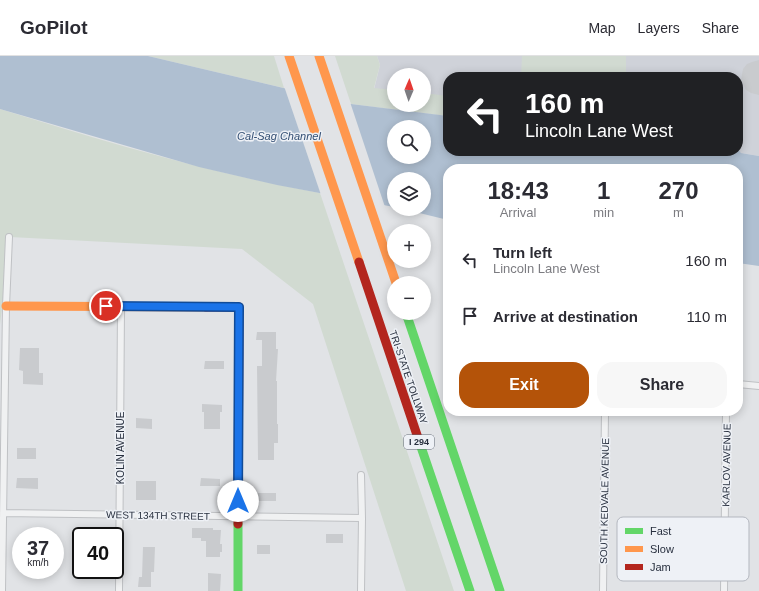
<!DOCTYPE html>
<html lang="en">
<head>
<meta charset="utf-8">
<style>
  :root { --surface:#fff; --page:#f7f7f7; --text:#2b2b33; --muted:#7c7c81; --line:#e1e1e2; --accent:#b45309 }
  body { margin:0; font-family:Arial,sans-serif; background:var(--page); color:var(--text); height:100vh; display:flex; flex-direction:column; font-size:15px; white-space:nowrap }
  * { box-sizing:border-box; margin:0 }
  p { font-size:13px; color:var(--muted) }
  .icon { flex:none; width:22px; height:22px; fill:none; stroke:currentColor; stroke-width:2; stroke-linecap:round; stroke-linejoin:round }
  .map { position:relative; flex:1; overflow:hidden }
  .panel { position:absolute; left:443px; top:108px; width:300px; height:252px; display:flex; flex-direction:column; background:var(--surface); border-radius:16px; box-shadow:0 2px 10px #0003 }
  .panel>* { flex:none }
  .banner { position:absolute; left:443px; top:16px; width:300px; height:84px; border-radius:16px; box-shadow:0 2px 10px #0003; background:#202124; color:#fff; overflow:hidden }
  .needle { width:26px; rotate:2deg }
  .fabs { position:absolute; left:387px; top:12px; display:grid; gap:8px }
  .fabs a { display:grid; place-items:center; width:44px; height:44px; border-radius:50%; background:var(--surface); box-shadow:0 2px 10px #0003; font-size:20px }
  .speed { position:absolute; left:12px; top:471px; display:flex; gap:8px; font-size:20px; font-weight:700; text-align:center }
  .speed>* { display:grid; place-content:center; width:52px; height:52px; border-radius:50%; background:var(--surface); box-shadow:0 2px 10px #0003; line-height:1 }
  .speed small { font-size:10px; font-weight:400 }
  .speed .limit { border:2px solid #111; border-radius:6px; background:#fff; color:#111 }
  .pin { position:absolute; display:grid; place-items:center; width:34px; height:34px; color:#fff; margin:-17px; border:2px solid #fff; border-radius:50%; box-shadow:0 1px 4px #0007 }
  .me { position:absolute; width:44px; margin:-22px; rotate:0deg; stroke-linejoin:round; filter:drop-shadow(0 0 3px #0008) }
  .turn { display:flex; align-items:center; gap:14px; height:84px; padding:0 16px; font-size:18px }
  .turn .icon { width:52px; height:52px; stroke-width:2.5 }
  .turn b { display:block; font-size:28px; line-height:34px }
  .eta { display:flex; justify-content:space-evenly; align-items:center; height:68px; text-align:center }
  .eta b { font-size:24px; font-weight:700; line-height:28px }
  .primary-button { display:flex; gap:8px; margin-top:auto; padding:8px 16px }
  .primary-button a { flex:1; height:46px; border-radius:16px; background:var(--accent); color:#fff; font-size:16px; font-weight:700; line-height:46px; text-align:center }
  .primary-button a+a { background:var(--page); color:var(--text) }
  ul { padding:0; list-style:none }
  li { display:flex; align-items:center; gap:12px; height:56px; padding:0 16px }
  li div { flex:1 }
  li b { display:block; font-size:15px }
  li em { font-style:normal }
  header { display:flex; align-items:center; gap:24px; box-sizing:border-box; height:56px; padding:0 20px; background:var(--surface); border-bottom:1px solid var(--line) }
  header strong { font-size:19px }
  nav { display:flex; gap:22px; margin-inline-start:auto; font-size:14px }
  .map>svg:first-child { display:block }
  .built { fill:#cfd2d9; fill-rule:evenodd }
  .green { fill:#d1dad1 }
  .water { fill:#afbfd1; fill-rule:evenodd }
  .pier { fill:#e1e3e6 }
  .building { fill:#c9cbce }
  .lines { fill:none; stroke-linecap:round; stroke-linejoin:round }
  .street-casing { stroke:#bfc1c4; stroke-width:8 }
  .street { stroke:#f0f1f2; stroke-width:6 }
  .fast { stroke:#63d668; stroke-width:9 }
  .slow { stroke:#ff974d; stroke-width:9 }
  .jam { stroke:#b3261e; stroke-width:9 }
  .route-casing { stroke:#114b97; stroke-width:10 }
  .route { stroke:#1a73e8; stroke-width:7 }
  .labels { text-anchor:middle; stroke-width:3; stroke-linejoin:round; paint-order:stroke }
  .shield { fill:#eef1f6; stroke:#636a76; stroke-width:1 }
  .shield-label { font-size:9px; font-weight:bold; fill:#28303f }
  .street-label { font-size:10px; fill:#28303f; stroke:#eef1f6 }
  .water-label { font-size:11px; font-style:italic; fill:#324e73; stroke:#eef1f6 }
  .key { fill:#eef1f6; stroke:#b3b7bf; stroke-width:1 }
  .key-label { font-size:11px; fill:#28303f }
</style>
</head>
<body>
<header>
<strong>GoPilot</strong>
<nav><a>Map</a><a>Layers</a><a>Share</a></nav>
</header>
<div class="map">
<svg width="759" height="535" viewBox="0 0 759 535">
  <rect width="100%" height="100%" fill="#e1e3e6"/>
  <path class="built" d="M377 0H759V100L741 97 738 93V21H448V60L370 50 380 9ZM394 19H424V49H394Z"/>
  <path class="green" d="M148 0H274L284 32Z
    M335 0H377L380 9 374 32 394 34V49H424V37L448 40V60L351 48Z
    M522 0H626V21H521Z
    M0 53C105 86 211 117 320 137L454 535H406L313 248 242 193 10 181 0 269Z"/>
  <path class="water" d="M0 0H148L351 48 448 60V95H738V93L741 97 759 100V210L738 207V113H448V164L403 153H424V123H394V151L277 129 199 111 0 53ZM394 71H424V101H394Z"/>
  <path class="pier" d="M284 30 350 46 385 151 321 139Z"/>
  <path class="building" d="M759 4V39L751 37 746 34 741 24 743 13 747 8 752 6Z
    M257 276H276V293H278L276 325H277V368H278V387H274V404H258L257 310H262V284H256Z
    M20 292H39V317H43V329L23 328V315L19 314Z
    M205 305H224V313H204Z
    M202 348 222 349V356H220V373H204V356H202Z
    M136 362 152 363V373L136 372Z
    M17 392H36V403H17Z
    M17 422H38V433L16 432Z
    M201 422 220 423V430H200Z
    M136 425H156V444H136Z
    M257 437H276V445H257Z
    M192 472H213V474H221L220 488H222V496H220V501H206V485H201V482H192Z
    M326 478H343V487H326Z
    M257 489H270V498H257Z
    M143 491H155L154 516H151V531H138L139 521H142Z
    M208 517 221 518 220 535H208Z"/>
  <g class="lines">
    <defs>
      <path id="street" d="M738 328 759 330
        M3 457 362 462
        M2 535 6 250 9 181
        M119 535 121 250
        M361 535 362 462 361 419
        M603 535 605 355
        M724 535 726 355"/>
    </defs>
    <use href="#street" class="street-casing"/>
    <use href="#street" class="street"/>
    <path class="fast" d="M406 257 500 535
      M418 382 470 535
      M238 535V468"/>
    <path class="slow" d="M289 0 359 206
      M319 0 396 227
      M6 250 206 251"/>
    <path class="jam" d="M359 206 418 382
      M206 251H239L238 468"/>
  </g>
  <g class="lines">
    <defs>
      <path id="route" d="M106 250 239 251 238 445"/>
    </defs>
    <use href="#route" class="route-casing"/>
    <use href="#route" class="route"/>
  </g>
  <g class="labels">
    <rect class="shield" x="404" y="379" width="30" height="14" rx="3"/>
    <g class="shield-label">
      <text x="419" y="389">I 294</text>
    </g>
    <g class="street-label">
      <text transform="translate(409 321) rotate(71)" y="4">TRI-STATE TOLLWAY</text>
      <text transform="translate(120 392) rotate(-90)" y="4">KOLIN AVENUE</text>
      <text transform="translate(726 409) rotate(-89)" y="4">KARLOV AVENUE</text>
      <text transform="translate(604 445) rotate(-89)" y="4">SOUTH KEDVALE AVENUE</text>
      <text transform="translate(158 459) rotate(1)" y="4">WEST 134TH STREET</text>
    </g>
    <g class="water-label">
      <text x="279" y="84">Cal-Sag Channel</text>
    </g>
  </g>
  <rect x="617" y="461" width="132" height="64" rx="6" class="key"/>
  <rect x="625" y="472" width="18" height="6" fill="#63d668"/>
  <rect x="625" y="490" width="18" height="6" fill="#ff974d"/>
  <rect x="625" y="508" width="18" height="6" fill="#b3261e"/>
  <g class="key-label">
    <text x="650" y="479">Fast</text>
    <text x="650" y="497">Slow</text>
    <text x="650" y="515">Jam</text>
  </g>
</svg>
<div class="fabs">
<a><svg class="needle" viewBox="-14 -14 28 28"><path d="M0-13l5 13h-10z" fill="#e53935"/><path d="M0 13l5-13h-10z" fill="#7c7c81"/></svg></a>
<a><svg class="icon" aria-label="search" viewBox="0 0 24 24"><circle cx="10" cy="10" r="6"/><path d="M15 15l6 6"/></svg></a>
<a><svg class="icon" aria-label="layers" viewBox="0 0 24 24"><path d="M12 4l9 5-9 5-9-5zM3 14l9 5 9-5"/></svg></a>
<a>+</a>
<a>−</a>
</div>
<div class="speed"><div>37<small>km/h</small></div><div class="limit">40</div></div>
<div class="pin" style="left:106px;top:250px;background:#d93025"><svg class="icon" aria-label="arrive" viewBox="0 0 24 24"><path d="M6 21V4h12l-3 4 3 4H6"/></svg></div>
<svg class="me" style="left:238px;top:445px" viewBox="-20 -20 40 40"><circle r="19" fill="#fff"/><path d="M0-13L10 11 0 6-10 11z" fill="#1a73e8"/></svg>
<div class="banner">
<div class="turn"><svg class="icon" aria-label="left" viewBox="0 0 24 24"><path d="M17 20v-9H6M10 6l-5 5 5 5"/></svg><div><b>160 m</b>Lincoln Lane West</div></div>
</div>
<section class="panel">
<div class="eta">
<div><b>18:43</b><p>Arrival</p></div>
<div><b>1</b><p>min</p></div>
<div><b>270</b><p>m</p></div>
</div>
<ul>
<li><svg class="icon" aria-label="left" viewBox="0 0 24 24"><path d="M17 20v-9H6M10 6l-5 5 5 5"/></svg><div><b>Turn left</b><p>Lincoln Lane West</p></div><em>160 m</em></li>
<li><svg class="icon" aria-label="arrive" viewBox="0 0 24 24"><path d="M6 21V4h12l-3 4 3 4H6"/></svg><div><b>Arrive at destination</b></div><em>110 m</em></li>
</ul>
<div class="primary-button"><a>Exit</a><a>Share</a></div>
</section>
</div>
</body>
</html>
